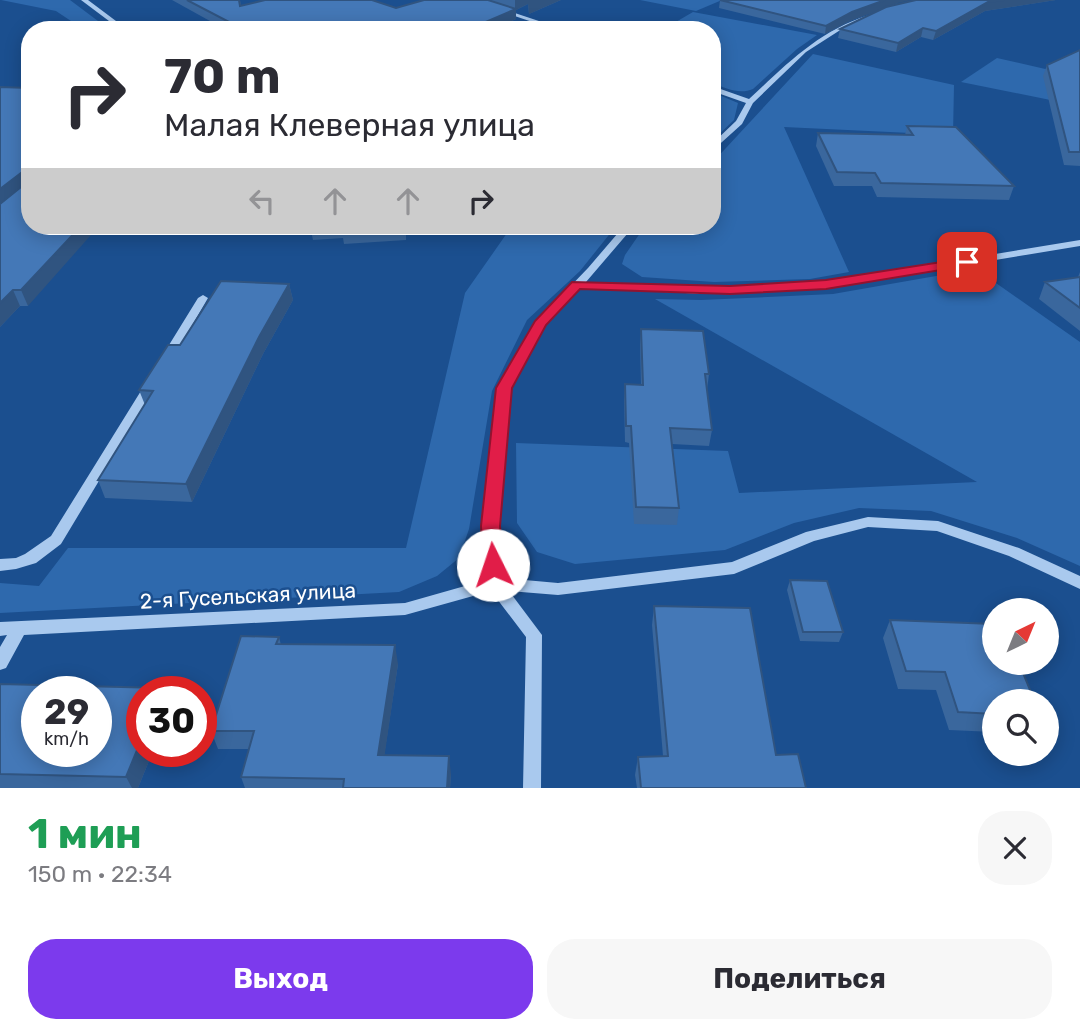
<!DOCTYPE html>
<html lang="ru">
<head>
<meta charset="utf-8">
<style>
  :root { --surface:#fff; --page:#f7f7f7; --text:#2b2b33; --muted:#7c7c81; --accent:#7c3aed }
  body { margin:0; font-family:Rubik,sans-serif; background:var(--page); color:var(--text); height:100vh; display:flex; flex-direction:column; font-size:26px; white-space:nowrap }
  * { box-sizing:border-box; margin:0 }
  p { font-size:23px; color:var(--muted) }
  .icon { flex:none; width:38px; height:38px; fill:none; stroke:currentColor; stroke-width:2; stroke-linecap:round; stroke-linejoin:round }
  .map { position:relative; height:788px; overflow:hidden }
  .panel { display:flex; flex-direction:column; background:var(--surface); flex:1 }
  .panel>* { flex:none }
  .banner { position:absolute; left:21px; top:21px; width:700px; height:214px; border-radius:28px; box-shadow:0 4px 18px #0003; background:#fff; color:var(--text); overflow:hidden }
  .needle { width:46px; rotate:43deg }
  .buttons { position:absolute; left:982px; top:598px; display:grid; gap:14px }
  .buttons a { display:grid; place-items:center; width:77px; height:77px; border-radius:50%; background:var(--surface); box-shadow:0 4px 18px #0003; font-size:35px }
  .speed { position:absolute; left:21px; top:676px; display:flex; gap:14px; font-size:35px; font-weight:700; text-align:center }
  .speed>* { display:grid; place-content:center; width:91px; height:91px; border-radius:50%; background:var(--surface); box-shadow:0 4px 18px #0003; line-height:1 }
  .speed small { font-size:18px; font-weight:400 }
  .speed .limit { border:10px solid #d22; background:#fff; color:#111 }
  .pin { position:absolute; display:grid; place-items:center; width:60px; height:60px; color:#fff; margin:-30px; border-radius:14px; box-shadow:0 4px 10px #0006 }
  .me { position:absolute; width:77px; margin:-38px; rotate:356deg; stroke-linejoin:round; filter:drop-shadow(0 0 5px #0008) }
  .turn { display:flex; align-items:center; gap:24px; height:147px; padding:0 28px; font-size:32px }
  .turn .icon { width:91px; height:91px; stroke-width:2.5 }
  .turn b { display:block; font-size:49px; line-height:60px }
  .lanes { display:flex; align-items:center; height:66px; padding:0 28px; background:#0003; justify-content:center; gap:35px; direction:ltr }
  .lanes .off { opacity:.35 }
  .round { display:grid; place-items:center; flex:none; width:74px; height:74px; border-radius:28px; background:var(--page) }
  .head { display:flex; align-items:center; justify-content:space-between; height:119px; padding:0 28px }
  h1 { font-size:42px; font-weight:700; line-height:52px; color:#1e9e55 }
  .action { display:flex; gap:14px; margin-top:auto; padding:14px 28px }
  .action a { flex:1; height:80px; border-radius:28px; background:var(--accent); color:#fff; font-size:28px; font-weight:700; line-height:80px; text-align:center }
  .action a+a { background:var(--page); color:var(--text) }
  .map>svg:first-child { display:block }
  .green { fill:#2e69ad }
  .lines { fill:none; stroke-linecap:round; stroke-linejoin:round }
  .minor { fill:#a9c9ee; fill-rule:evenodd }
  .wall { fill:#3a679d }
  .shaded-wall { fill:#305480 }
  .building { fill:#4478b7; stroke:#305480; stroke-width:2; fill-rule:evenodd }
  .route { fill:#e11d48; stroke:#92132f; stroke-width:2 }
  .labels { text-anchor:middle; stroke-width:5; stroke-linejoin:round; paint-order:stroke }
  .near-street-label { font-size:21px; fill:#fff; stroke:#1b4f8f }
</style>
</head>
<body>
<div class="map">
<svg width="1080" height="788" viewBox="0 0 1080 788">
  <rect width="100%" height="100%" fill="#1b4f8f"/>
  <path class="green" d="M1 0H70L110 30H67L74 23 56 11Z
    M640 0H722L696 11Z
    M693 12 817 35 797 49 753 89C739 95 726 88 712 83V30H662Z
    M813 54 954 85 953 135 784 127 849 272 810 279 714 282 642 277 622 264 625 255 645 226H712V163Z
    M997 58 1080 77V106L961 82Z
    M712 92 738 103 734 120 712 141Z
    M512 226H616L580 271 527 320 492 391 469 529 459 558 437 576 399 592 0 613V583L39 586 68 548H406L465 293Z
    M976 269 1080 342V566L1017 538 931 511 859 508 794 523 725 550 575 564 537 552 517 523 516 443 728 451 739 493 977 482 655 299 701 300 833 294Z"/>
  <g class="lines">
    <path class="minor" d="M81 0H88L128 30H121Z
      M467 0H476L566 30H556Z
      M869 15 871 18 845 27 806 52 753 103 742 124 712 151V144L736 121 746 103 712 91V86L749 99C787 64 818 31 869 15Z
      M624 226H634L586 282 706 288 826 282 1080 240V246L826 288 706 294 580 288 545 326 510 388 498 526 501 578 558 583 732 562 806 532 868 517 938 521 1019 548 1080 576V589L1009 556 937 531 868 527 814 541 734 574 558 595 509 591 542 635 541 788H523L526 637 491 591 405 615 24 635 6 668 0 670V647L7 635 0 636V622L405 603 486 580 484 526 498 388 536 322 588 268Z
      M203 295 208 298 173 358 171 360H163L161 358 198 298Z
      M150 382 156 386 61 544 36 563 16 569 0 571V559L16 558 25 554 51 536 144 386Z"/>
  </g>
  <path class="wall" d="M172 0H240L241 6 396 8 424 0H561L529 14 528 4 516 10V19L492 30H212L211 28 219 26Z
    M720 0 898 3 890 6 916 0H1056L985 11 933 40 921 37 896 52 838 38 840 29 881 9 850 21 825 34 719 8Z
    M1080 50V166L1064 165 1043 76 1047 65Z
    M30 88 28 306H20L0 327Z
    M907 126 1014 186 1009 200 877 197 872 186H834L816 146 818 133 905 135Z
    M310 226H406V240L344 244 343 238 313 240Z
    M1080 272V331L1039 299 1045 282 1078 277Z
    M289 284 293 300 263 354 192 502 105 498 98 480 145 405 139 390Z
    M641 329 709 374 707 390 712 430 709 446 672 444 679 508 677 525 634 524 629 443 625 442 624 400 625 384 641 385 640 344Z
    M790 580 843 632 839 642 800 641 787 590Z
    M654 606 776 755 806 788H637L635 775 638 757 663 756 652 625Z
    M890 620 994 702V732L949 730 936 690 898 689 883 638Z
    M279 637 281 645 398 664 384 756 451 774 450 788H245L241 777 249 749H218L211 731Z
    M0 684 162 688 163 691H142L153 751 138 788H0Z"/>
  <path class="shaded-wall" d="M515 0H561L529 14 528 4 516 10V19L492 30H467L515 10Z
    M885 0H912L898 3 850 21 825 34 826 26 852 12Z
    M1004 0H1056L985 11 933 40 936 31 988 2Z
    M923 28 921 37 896 52 898 43Z
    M25 170 30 183 0 209V189Z
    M81 226H99L28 306 21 290Z
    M289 284 293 300 263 354 192 502 186 484 259 337Z
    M13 290 20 306 0 327V303Z
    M395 645 398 664 382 773 378 755Z
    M142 738V751H153L138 788H132L126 777Z
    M449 756 451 774 450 788H447Z"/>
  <path class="building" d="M187 0H239L240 6 265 0H372L396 8 424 0H488L516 9 467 30H217L211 28 231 23Z
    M720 0H885L852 12 826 26Z
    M916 0H1004L988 2 936 31 923 28 898 43 840 29 886 7Z
    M1080 50V152H1069L1047 65Z
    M0 87 30 88V226H81L21 290H13L0 303V204L26 183 27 173 25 170 0 189Z
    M907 126 956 127 1014 186 881 183 875 173 837 172 818 133 913 135Z
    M342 226H376L341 228Z
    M1080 277V308L1045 282Z
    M221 281 289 284 259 337 186 484 98 480 153 391 139 390 168 345H180Z
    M641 329 703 331 709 374H705L712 430 670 428 679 508 636 507 631 426H626L625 384 643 385Z
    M790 580 827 581 843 632H803Z
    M654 606 750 608 776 755 798 754 806 788H641L638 757 668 756Z
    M890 620 994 624V663H1019L1035 702H994V714L958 712 945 672 906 671Z
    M241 636 279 637 276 644 395 645 378 755 449 756 447 788H343L344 779 241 777 254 731H211Z
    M0 684 162 688 160 691H142V738L126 777 0 774ZM37 691H96V751H37Z"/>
  <path class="route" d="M967 258 971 260V265L826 289 730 294 580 289 546 325 512 388 500 526 503 565 500 570 493 572 486 570 483 565 481 526 496 388 535 321 572 282 730 286 826 280Z"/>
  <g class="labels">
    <g class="near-street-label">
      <text transform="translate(248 596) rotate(-3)" y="7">2-я Гусельская улица</text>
    </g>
  </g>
</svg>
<div class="buttons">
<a><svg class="needle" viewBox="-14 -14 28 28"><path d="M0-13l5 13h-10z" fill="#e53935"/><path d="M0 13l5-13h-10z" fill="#7c7c81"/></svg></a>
<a><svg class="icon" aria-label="search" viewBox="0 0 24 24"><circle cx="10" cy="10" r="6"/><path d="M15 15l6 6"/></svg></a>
</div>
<div class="speed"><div>29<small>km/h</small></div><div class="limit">30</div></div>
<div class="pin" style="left:967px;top:262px;background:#d93025"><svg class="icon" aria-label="arrive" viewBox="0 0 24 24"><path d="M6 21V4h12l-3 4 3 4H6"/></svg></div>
<svg class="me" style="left:493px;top:565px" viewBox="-20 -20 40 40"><circle r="19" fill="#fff"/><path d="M0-13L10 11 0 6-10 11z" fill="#e11d48"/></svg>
<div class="banner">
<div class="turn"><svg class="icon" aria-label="right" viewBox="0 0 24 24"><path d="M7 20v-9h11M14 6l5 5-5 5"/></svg><div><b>70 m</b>Малая Клеверная улица</div></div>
<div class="lanes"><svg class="icon off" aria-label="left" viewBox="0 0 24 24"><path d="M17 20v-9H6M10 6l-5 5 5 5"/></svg><svg class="icon off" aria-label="ahead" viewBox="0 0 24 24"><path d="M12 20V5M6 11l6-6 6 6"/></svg><svg class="icon off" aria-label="ahead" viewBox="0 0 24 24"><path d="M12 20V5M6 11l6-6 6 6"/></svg><svg class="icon" aria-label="right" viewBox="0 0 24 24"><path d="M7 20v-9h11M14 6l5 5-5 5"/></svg></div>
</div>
</div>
<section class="panel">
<div class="head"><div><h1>1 мин</h1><p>150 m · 22:34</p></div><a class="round"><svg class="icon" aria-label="close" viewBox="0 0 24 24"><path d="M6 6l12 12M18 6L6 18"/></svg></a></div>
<div class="action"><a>Выход</a><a>Поделиться</a></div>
</section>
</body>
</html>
